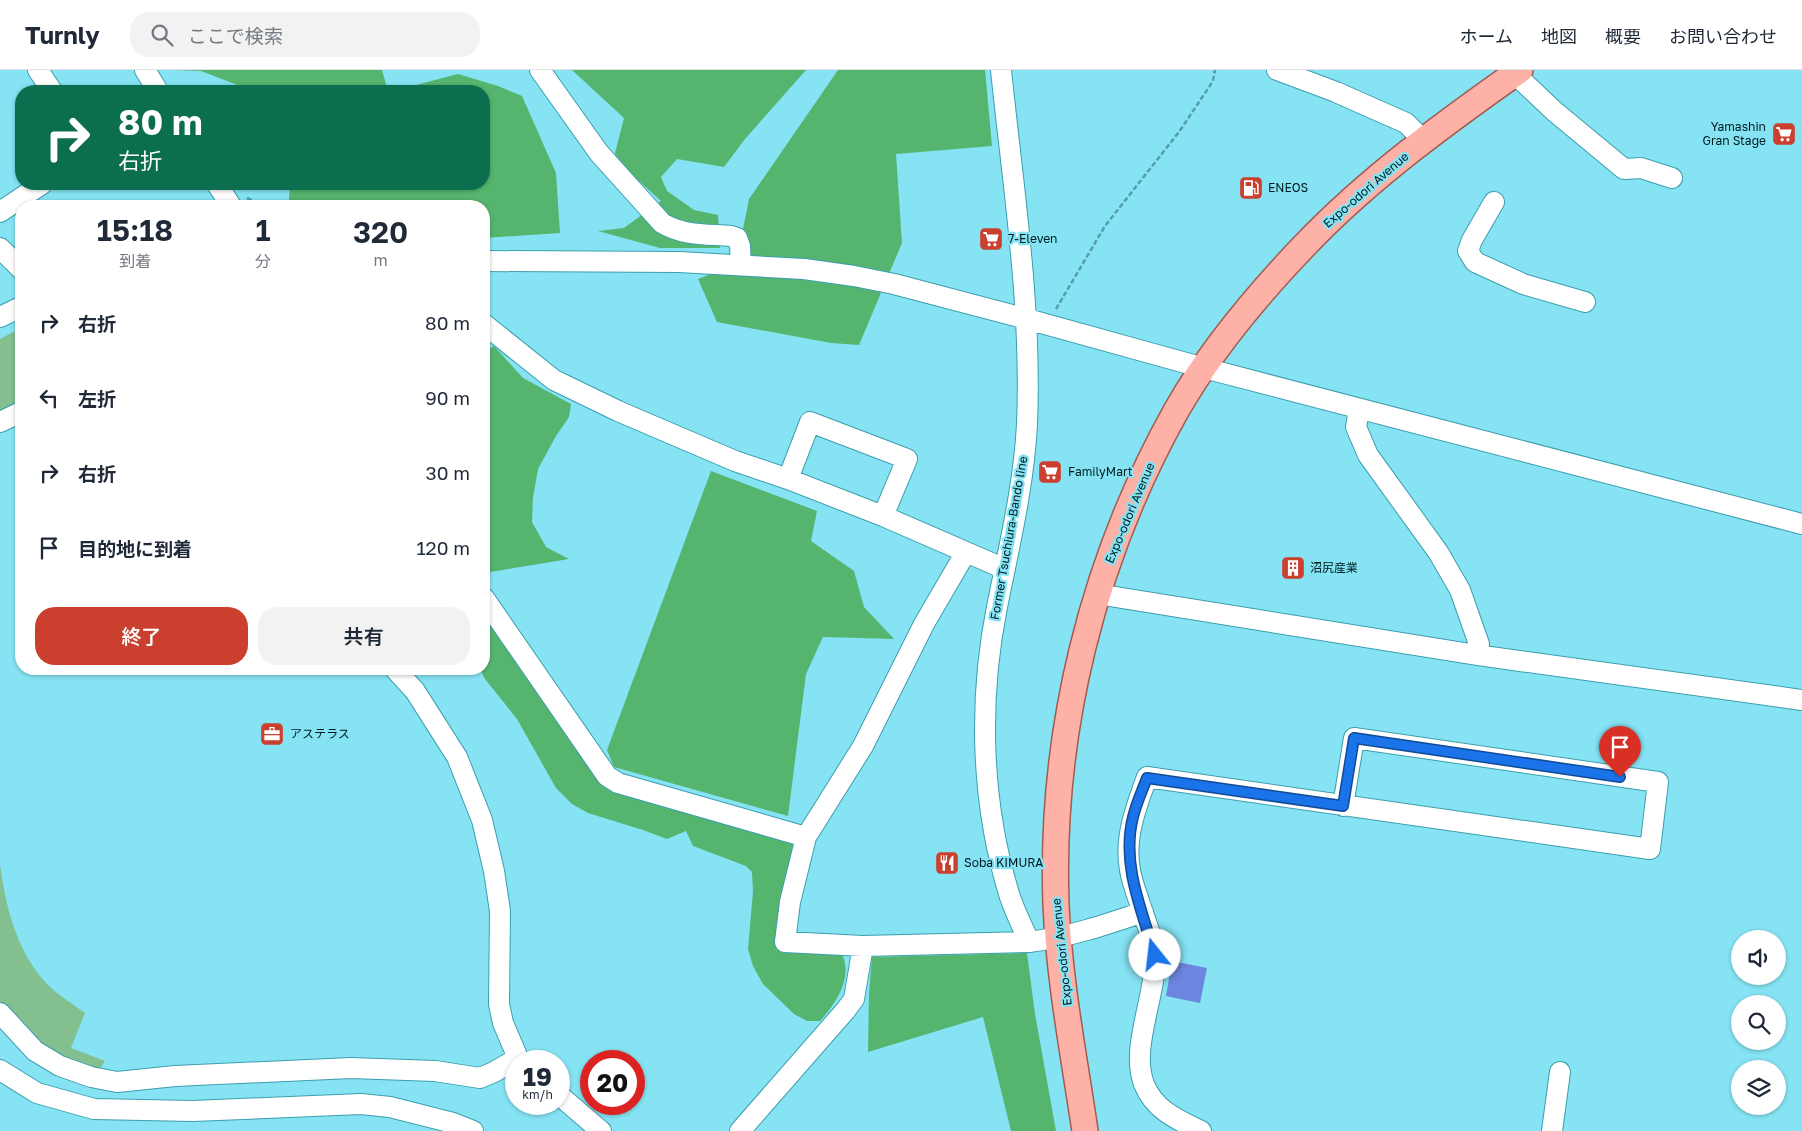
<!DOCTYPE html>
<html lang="ja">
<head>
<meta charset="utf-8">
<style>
  :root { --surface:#fff; --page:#f2f2f3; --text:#1f2937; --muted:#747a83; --line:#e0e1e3; --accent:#cb3f2e }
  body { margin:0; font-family:"Golos Text","Noto Sans JP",sans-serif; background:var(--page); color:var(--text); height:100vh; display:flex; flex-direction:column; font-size:19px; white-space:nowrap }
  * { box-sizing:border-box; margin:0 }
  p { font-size:16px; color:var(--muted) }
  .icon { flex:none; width:28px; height:28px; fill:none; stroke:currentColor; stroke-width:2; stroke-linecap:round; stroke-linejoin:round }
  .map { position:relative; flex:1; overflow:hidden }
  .side { position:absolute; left:15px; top:130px; width:475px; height:475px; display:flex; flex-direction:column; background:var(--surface); border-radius:20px; box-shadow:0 1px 4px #0004 }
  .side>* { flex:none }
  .top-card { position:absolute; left:15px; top:15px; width:475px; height:105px; border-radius:20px; box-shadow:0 1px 4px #0004; background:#0b6e4f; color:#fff; overflow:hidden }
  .tools { position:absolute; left:1731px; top:860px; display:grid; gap:10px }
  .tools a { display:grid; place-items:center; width:55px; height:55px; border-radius:50%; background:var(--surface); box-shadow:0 1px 4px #0004; font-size:25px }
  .speed { position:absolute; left:505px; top:980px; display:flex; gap:10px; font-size:25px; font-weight:700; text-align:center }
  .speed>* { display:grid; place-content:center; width:65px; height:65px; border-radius:50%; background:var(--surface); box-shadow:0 1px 4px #0004; line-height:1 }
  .speed small { font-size:12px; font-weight:400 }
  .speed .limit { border:8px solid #d22; background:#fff; color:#111 }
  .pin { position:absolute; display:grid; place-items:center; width:42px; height:42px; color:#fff; margin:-51px -21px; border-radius:50% 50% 50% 0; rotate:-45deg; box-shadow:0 0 5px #0007 }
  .pin .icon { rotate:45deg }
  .me { position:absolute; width:55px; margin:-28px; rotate:344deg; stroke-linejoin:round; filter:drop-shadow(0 0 4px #0008) }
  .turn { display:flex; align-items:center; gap:18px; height:105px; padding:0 20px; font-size:22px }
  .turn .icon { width:65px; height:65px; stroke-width:2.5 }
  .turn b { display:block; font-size:35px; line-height:42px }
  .eta { display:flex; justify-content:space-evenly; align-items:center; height:85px; text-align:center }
  .eta b { font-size:30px; font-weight:600; line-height:35px }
  .primary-button { display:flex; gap:10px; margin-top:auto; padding:10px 20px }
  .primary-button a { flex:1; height:58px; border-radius:20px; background:var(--accent); color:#fff; font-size:20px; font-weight:600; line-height:58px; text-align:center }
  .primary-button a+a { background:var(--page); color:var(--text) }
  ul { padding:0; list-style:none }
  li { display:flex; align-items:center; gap:15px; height:75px; padding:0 20px }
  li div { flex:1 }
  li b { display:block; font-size:19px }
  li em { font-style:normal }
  header { display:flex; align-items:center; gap:30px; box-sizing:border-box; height:70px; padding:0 25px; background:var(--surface); border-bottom:1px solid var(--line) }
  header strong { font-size:24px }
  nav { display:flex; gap:28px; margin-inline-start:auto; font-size:18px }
  .search { width:350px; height:45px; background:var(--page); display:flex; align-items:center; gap:12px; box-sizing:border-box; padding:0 18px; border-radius:20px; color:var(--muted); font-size:19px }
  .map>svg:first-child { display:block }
  .green { fill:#83bf8f }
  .forest { fill:#55b56f }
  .water { fill:#6c85de }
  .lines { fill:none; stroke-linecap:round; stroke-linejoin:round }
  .minor-casing { stroke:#3d9eae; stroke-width:22 }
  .major-casing { stroke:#a45b50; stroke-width:28 }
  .path { stroke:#579da9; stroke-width:2.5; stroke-dasharray:5 2.5; stroke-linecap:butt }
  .minor { stroke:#fff; stroke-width:20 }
  .major { stroke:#feb1a6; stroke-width:25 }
  .route-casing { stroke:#114b97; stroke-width:12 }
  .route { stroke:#1a73e8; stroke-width:9 }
  .labels { text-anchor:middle; stroke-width:4.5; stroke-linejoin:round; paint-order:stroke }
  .poi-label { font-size:12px; fill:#001b20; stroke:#85e3f3; text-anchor:start }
  .street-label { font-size:12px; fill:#001b20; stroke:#85e3f3 }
</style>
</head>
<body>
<header>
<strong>Turnly</strong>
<div class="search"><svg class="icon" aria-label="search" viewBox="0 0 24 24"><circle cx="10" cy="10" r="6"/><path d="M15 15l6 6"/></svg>ここで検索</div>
<nav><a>ホーム</a><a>地図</a><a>概要</a><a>お問い合わせ</a></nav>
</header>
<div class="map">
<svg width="1802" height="1061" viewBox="0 0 1802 1061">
  <rect width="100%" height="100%" fill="#85e3f3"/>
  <path class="green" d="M21 258V336L0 346V269Z
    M0 795C6 838 17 883 48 915 59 926 73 934 85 943L71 978 105 991 99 1000 60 986 36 971 0 934Z"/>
  <path class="forest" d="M176 0H382L388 21H253L201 1Z
    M572 0H806L745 69 724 97 677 89 661 107 667 121 694 140 718 145 720 178H660L598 161 624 158 661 131 617 91 615 83 624 48Z
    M838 0H985L992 76 896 84 902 173 859 275 831 273 717 252 698 209 711 204H745L742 164 749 129Z
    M458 4 498 16 522 26 556 103 560 163 484 168V136H301L289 130 290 114H484V21H393Z
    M494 276 523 308 571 334 569 347 556 366 538 399 533 428 532 452 546 477 569 489 484 503V282Z
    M711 401 817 441 811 471 854 501 864 537 894 569 823 567 806 604 788 746 614 697 607 680Z
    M484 536 602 709 798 775 781 858 840 880C855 905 837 932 820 951H807L794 944 763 914 753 896 748 879 753 821 752 802 746 796 693 776 686 761 667 769 643 760 588 743 572 734 556 718 517 649 485 609 480 599H484Z
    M1027 883 1035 944 1056 1061H1011L983 947 868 982 869 923 872 887Z"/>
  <path class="water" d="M1172 891 1207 898 1200 933 1166 926Z"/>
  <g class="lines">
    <defs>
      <path id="minor" d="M38 0 52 21
        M145 0 158 21
        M540 0 599 83 662 153C683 166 707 164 731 166L737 168 740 176 741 195
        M1001 0C1013 117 1032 235 1027 354 1024 415 1009 477 997 537 978 632 981 734 1010 827 1015 842 1023 857 1029 872 1069 867 1105 855 1143 842
        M1277 0 1336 22 1406 53 1423 70
        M1515 4 1554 41 1624 99 1641 98 1672 108
        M217 114 231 136
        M1494 132 1472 170 1468 181 1475 192 1523 214 1585 232
        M0 142 42 114
        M0 178 21 199
        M484 191 679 192 804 199 854 206 894 214 1027 249 1204 298 1802 454
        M0 247 21 237
        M484 254 554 310 618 341 735 391 788 409 883 446 1005 499
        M1359 340 1356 357 1368 385 1438 482 1460 520 1479 574 1477 585
        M0 352 21 342
        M788 409 810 352 907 389 883 446
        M966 482 924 554 863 676 806 767 790 832 785 872 863 876 1029 872
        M1097 524 1477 585 1802 630
        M484 528 607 706 618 713 806 767
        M395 599 415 621 457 687 482 750 494 801 500 841 499 934 503 953 518 988 521 991
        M0 943 35 981 60 996 91 1007 117 1012 175 1006 351 998 435 1001 480 1008 494 1002 518 988
        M0 1000 37 1023 94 1039 193 1041 361 1034 390 1037 453 1053 473 1061
        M559 1025 601 1061
        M740 1061 845 941 854 929 863 876
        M1201 1061C1178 1050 1154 1040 1144 1014 1130 978 1156 926 1155 887 1155 873 1146 853 1142 840 1138 827 1132 813 1130 800 1124 768 1136 737 1147 707L1650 779 1658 712 1354 668 1343 736
        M1552 1061 1560 1002"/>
      <path id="major" d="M1085 1061C1074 986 1059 910 1056 834 1050 663 1092 491 1176 341 1210 281 1257 225 1305 175 1369 108 1445 53 1520 0"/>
    </defs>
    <use href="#minor" class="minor-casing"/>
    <use href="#major" class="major-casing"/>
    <path class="path" d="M247 128 264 136
      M1056 239 1105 156 1179 62 1213 11 1215 0"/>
    <use href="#minor" class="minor"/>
    <use href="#major" class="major"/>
  </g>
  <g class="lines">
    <defs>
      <path id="route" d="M1155 885C1142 841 1121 794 1133 747 1136 734 1142 721 1147 708L1343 736 1354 668 1620 707"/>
    </defs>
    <use href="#route" class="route-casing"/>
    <use href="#route" class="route"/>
  </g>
  <defs>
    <symbol id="supermarket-square" viewBox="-11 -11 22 22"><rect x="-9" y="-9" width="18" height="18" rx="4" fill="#cb3f2e" stroke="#85e3f3"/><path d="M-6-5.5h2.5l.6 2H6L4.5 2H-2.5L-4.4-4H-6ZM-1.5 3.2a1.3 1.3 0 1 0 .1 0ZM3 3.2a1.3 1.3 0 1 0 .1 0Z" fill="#fff"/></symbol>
    <symbol id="fuel-square" viewBox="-11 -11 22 22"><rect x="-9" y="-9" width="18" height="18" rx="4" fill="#cb3f2e" stroke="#85e3f3"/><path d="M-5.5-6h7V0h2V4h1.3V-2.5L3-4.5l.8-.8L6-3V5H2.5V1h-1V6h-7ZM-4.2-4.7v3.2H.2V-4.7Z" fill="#fff"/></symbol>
    <symbol id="building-square" viewBox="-11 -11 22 22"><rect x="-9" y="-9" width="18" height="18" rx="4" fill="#cb3f2e" stroke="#85e3f3"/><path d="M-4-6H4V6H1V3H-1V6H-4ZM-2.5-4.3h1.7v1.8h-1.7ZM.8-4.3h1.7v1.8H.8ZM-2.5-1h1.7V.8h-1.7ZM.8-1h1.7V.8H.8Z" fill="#fff"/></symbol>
    <symbol id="office-square" viewBox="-11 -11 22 22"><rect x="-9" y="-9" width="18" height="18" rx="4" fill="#cb3f2e" stroke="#85e3f3"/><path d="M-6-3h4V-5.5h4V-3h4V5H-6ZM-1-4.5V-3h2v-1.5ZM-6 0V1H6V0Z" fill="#fff"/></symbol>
    <symbol id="restaurant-square" viewBox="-11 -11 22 22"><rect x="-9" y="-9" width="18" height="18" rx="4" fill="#cb3f2e" stroke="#85e3f3"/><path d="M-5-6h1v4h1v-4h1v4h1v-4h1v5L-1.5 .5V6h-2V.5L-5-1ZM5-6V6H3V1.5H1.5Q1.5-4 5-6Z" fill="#fff"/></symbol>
  </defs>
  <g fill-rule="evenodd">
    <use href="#supermarket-square" x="1770" y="50" width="28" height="28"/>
    <use href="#fuel-square" x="1237" y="104" width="28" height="28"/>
    <use href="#supermarket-square" x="977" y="155" width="28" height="28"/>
    <use href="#supermarket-square" x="1036" y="388" width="28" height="28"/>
    <use href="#building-square" x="1279" y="484" width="28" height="28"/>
    <use href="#office-square" x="258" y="650" width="28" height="28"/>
    <use href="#restaurant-square" x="933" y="779" width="28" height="28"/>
  </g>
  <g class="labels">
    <g class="poi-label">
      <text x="1766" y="61" text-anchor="end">Yamashin<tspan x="1766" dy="14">Gran Stage</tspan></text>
      <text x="1268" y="122">ENEOS</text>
      <text x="1008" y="173">7-Eleven</text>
      <text x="1068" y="406">FamilyMart</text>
      <text x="1310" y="502">沼尻産業</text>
      <text x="290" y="668">アステラス</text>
      <text x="964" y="797">Soba KIMURA</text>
    </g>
    <g class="street-label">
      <text transform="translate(1366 120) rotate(-41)" y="4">Expo-odori Avenue</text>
      <text transform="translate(1130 443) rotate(-67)" y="4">Expo-odori Avenue</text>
      <text transform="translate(1009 468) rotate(-80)" y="4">Former Tsuchiura-Bando line</text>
      <text transform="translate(1062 882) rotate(-96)" y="4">Expo-odori Avenue</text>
    </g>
  </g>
</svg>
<div class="tools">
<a><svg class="icon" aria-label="sound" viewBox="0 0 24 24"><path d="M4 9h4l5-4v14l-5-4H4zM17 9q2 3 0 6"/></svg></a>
<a><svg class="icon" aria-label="search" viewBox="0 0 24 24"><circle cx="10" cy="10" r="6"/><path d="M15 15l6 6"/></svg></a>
<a><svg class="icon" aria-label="layers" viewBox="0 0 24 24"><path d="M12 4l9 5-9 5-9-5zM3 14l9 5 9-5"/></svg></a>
</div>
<div class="speed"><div>19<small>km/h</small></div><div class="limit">20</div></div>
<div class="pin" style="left:1620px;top:707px;background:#d93025"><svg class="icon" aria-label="arrive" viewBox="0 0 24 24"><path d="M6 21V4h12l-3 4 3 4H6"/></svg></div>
<svg class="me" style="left:1155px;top:885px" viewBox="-20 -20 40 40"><circle r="19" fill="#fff"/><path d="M0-13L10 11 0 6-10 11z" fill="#1a73e8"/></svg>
<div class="top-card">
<div class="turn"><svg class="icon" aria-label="right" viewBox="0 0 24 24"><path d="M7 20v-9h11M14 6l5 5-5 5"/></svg><div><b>80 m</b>右折</div></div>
</div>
<section class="side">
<div class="eta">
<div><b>15:18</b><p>到着</p></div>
<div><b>1</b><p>分</p></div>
<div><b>320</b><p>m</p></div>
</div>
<ul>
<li><svg class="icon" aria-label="right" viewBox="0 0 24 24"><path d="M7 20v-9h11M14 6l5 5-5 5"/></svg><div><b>右折</b></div><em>80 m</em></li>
<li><svg class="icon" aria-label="left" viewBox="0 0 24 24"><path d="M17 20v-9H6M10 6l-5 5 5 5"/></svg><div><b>左折</b></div><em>90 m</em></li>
<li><svg class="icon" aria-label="right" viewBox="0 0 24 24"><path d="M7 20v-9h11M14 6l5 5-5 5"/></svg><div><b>右折</b></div><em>30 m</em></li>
<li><svg class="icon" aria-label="arrive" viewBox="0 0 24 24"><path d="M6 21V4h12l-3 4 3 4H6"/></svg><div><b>目的地に到着</b></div><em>120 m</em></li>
</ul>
<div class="primary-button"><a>終了</a><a>共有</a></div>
</section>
</div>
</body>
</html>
